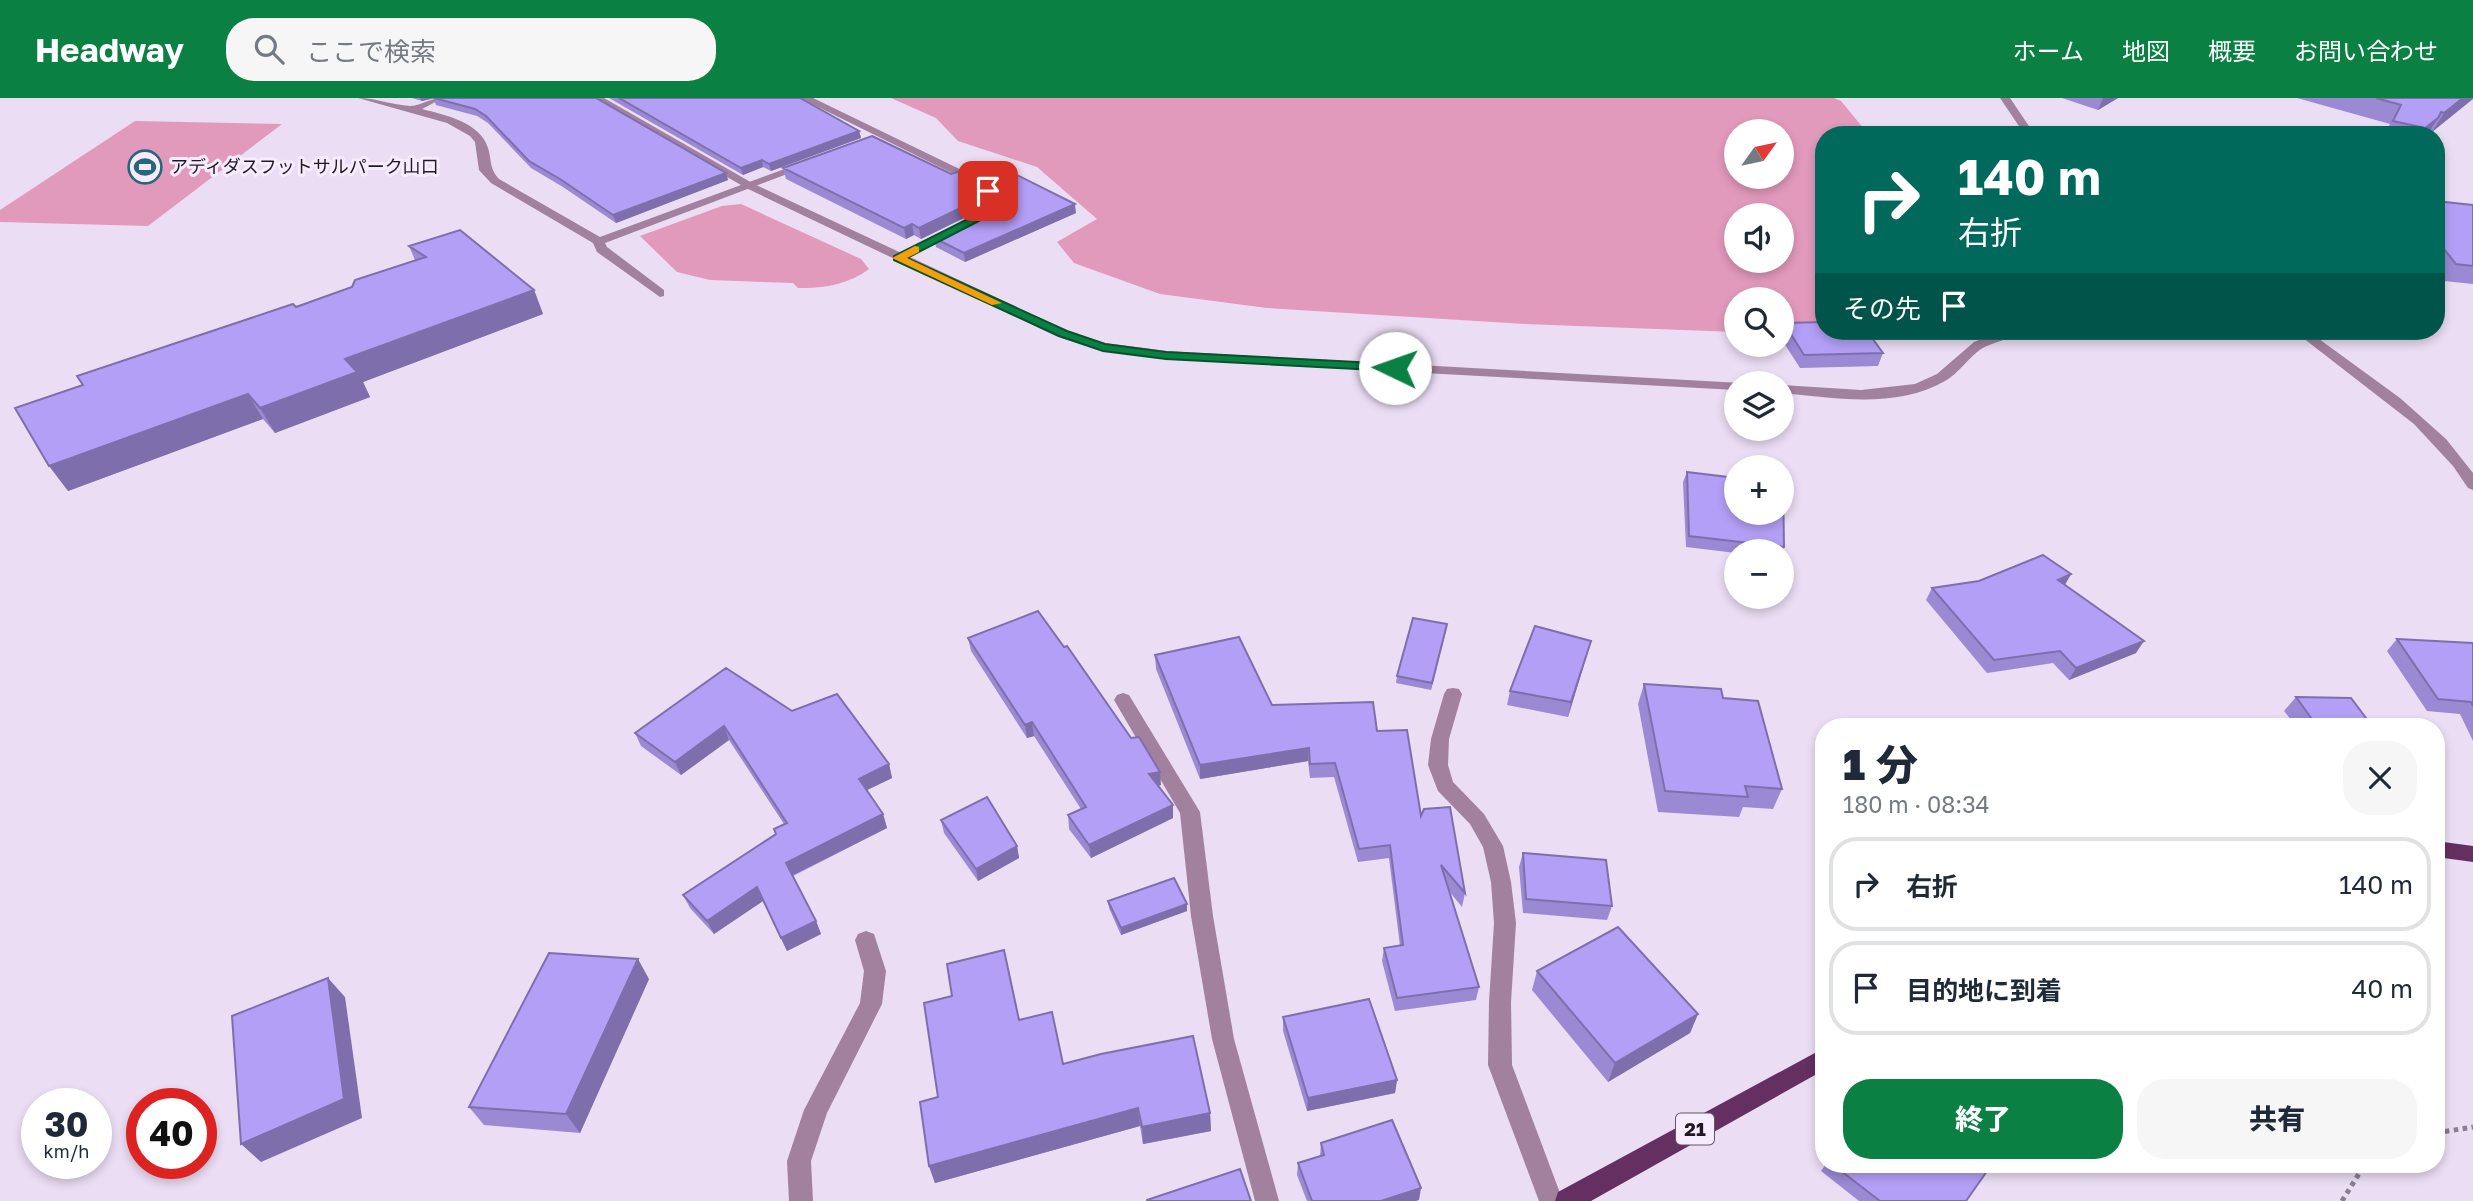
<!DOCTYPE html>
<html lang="ja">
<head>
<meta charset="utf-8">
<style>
  :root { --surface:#fff; --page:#f6f6f7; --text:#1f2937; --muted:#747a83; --line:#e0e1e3; --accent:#0b8043 }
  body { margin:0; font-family:"Golos Text","Noto Sans JP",sans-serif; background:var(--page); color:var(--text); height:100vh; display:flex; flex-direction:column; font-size:26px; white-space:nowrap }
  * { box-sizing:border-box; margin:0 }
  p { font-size:23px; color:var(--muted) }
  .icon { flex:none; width:38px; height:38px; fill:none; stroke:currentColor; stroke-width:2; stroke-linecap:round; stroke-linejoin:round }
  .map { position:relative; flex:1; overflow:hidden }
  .side { position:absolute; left:1815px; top:620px; width:630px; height:455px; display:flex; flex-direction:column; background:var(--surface); border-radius:28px; box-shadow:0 4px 10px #0003 }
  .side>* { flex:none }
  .hud { position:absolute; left:1815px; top:28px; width:630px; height:214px; border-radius:28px; box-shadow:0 4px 10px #0003; background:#00695c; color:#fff; overflow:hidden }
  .needle { width:46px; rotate:57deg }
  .fabs { position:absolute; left:1724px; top:21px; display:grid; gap:14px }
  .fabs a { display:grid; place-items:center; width:70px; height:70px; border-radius:50%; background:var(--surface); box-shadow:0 4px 10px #0003; font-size:35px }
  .speed { position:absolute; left:21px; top:990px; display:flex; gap:14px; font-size:35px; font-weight:700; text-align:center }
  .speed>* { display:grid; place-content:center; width:91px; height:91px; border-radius:50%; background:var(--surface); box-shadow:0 4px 10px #0003; line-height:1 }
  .speed small { font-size:18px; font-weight:400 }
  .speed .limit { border:10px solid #d22; background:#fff; color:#111 }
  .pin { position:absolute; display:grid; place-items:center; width:60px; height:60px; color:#fff; margin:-30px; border-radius:14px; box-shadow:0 4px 10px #0006 }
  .me { position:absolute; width:77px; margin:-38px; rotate:273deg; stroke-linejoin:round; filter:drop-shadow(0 0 5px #0008) }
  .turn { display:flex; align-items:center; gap:24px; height:147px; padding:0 28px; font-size:32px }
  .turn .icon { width:91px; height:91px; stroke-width:2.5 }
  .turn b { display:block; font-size:49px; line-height:60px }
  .then { display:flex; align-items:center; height:66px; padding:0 28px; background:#0003; gap:14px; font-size:26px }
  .round { display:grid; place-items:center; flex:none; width:74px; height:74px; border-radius:28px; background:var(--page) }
  .summary { display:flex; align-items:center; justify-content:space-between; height:119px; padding:0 28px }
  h1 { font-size:42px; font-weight:800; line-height:52px }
  .button { display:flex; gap:14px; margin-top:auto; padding:14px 28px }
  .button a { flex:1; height:80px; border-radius:28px; background:var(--accent); color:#fff; font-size:28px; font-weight:800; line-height:80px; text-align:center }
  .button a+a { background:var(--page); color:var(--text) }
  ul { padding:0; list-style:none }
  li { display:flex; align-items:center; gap:21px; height:94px; margin:0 14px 10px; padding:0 14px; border:4px solid var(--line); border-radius:28px }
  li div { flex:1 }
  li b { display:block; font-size:26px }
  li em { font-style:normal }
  header { display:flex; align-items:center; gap:42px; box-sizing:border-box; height:98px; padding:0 35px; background:var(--accent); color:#fff }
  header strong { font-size:33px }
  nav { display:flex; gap:38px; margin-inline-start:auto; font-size:24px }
  .search { width:490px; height:63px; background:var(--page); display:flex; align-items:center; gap:18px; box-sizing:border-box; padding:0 24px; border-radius:28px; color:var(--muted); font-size:26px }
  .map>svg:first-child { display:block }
  .green { fill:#e199bc; fill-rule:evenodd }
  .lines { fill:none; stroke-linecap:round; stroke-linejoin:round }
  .path { stroke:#887f8f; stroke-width:5; stroke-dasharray:4.5 4.5; stroke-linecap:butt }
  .minor { fill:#a1819d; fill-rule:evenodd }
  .tertiary { fill:#a1819d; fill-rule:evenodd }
  .primary { fill:#662f61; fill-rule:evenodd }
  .wall { fill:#9b89d4 }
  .shaded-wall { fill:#7e6fac }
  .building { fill:#b49ff6; stroke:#7e6fac; stroke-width:2 }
  .route { fill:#0b8043; stroke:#07532c; stroke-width:2 }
  .slow { fill:#f59e0b }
  .labels { text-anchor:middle; stroke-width:6; stroke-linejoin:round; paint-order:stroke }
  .far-poi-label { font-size:18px; fill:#1e1922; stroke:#f7ebfe; text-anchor:start }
  .shield { fill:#f7ebfe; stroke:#5f5864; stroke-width:2 }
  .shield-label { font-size:19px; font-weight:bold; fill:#1e1922 }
</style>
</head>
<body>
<header>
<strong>Headway</strong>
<div class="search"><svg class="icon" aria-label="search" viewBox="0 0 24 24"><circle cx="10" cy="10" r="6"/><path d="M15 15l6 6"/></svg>ここで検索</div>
<nav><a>ホーム</a><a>地図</a><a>概要</a><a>お問い合わせ</a></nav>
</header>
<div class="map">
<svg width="2473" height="1103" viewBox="0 0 2473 1103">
  <rect width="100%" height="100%" fill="#ebddf4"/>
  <path class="green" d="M891 0H1834L1841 3 1869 37H1824L1823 232 1782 233V201H1736V234L1525 226 1267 210 1160 196 1074 165 1057 144 1097 121 1037 69 958 43 936 20ZM1736 33H1782V79H1736ZM1736 117H1782V163H1736Z
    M135 23 282 26 148 128 0 124V112Z
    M741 106 861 161 869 171C850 186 822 191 798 190L793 185 710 182 677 174 640 138 722 108Z"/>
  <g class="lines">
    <path class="path" d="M2436 1035 2473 1029
      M2342 1103 2365 1066"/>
    <path class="minor" d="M358 0C376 0 392 7 410 8 420 8 430 0 443 0L422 11C445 17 480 24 488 50 492 63 489 70 499 81L600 139 801 65 811 67 605 145 607 149 664 192V198L660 199 597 154 593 145 491 85 479 72 475 44 470 38 447 25Z
      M800 0H813L978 80 994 93 995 105 980 123 902 163H894V157L972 119 983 105 982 94 970 84Z
      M1453 590 1459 591 1462 596 1449 641 1448 667 1453 684 1484 716 1503 748 1511 784 1516 825 1511 904 1512 967 1563 1103H1539L1488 967 1489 904 1494 825 1491 784 1483 749 1470 726 1438 693 1428 667 1431 641 1444 596 1447 591Z
      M1123 595 1129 597 1200 714 1213 818 1234 941 1279 1103H1255L1212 941 1191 818 1180 715 1114 602 1117 597Z
      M866 833 874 836 886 873 882 906 827 1015 811 1063 813 1103H789L787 1063 804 1012 860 905 864 873 855 842 858 836Z"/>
    <path class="tertiary" d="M592 0H604L754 86 1068 233 1105 245 1166 253 1741 285H1736V292L1166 261 1103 253 1058 239 746 90Z
      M2000 0H2010L2035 37H2025Z
      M2001 233H2020C2010 242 1993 244 1981 251 1968 260 1959 275 1945 283 1898 311 1833 300 1782 295V287L1861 292 1915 286 1937 276 1974 244Z
      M2294 233H2308L2400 300 2446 341 2473 375V392L2468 390 2453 368 2414 326Z"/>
    <path class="primary" d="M2436 743 2473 748V764L2436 759Z
      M1824 950V972L1591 1103H1555L1558 1094Z"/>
  </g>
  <path class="wall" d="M412 0H596L726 75 728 82 616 125 563 89 531 70 488 25 477 18 436 7 433 0 422 3Z
    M609 0H800L859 33 861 40 771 73 763 69 743 77Z
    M2062 0H2118L2098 12Z
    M2297 0H2473L2432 34 2430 33 2427 37H2384L2390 26Z
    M978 69 1076 115 965 164 936 149 934 140 980 117 996 98 995 91 979 77Z
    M783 70 980 104 970 117 921 141 914 137 906 141 786 81Z
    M2436 103 2473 107V186L2444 183 2436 172Z
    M409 148 534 192 543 216 363 284 370 299 275 335 263 321 68 393 83 287 352 189 415 162Z
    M1784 225 1883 255 1878 268 1800 270 1782 242V232Z
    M1687 374 1784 449 1782 457V453H1736V455L1686 449 1683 384Z
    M2071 476 2065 487 2136 555 2069 582 2053 565 1987 575 1926 502 1932 490Z
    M1447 526 1431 592 1396 585 1397 578Z
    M968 540 1161 687 1158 688 1173 720 1091 760 1069 731 1068 717 1081 711 1034 638 1027 640 971 553Z
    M2397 541 2473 545V643L2460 616 2427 613 2387 553Z
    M1591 543 1568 619 1507 607 1510 593Z
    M1155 557 1272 607 1377 633 1421 718 1465 795 1462 809 1449 793 1479 889 1476 902 1395 913 1382 863 1384 850 1400 848 1389 760 1358 764 1334 679 1310 680 1308 663 1200 681 1156 571Z
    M1644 586 1723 600 1782 691 1773 711 1743 709 1739 719 1658 714 1638 606Z
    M2296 599 2372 628H2296L2284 613Z
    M792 613 889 666 892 680 867 692 883 716 887 730 793 778 816 823 821 836 787 853 763 803 714 836 690 810 683 797 775 736 774 731 784 726 729 642 681 677 641 648 635 635Z
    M941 722 1017 748 1019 760 978 783 944 735Z
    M1523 755 1612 808 1607 822 1523 815 1519 769Z
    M1108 803 1187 813 1121 837 1109 810Z
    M1537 873 1698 916 1690 935 1608 984 1532 892Z
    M649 881 580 1035 484 1027 469 1009Z
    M1283 919 1397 982 1395 995 1307 1013 1283 933Z
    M1019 922 1063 966 1210 1015 1211 1033 1143 1046 1140 1028 935 1085 929 1068 938 999Z
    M1321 1045 1419 1102 1307 1103 1297 1077 1298 1065 1320 1058Z
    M1826 1066H1992L1966 1103H1859L1821 1073Z"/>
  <path class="shaded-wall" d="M420 0H436L422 3Z
    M2103 0H2118L2098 12Z
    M2463 0H2473V1L2432 34 2444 15Z
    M2438 20 2427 37H2421L2425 30Z
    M859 33 861 40 771 73 769 66Z
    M762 62 763 69 743 77 741 70Z
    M726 75 728 82 616 125 613 117Z
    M978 85 980 104 970 117 921 141 919 130Z
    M1075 106 1076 115 965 164 964 155Z
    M912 126 914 137 906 141 904 130Z
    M534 192 543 216 363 284 370 299 275 335 260 310 345 261Z
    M248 296 263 321 68 393 49 368Z
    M2071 476 2064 488 2058 482Z
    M1447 526 1446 533 1431 592 1432 585Z
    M1591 543 1587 557 1568 619 1571 604Z
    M2144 543 2136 555 2069 582 2076 570Z
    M1032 624 1034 638 1027 640 1025 627Z
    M724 628 729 642 681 677 675 664Z
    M1309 650 1308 663 1200 681V667Z
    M889 666 892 680 863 694 859 681Z
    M1160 674 1161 687 1150 689 1149 676Z
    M1173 707V720L1091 760 1089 747Z
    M883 716 887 730 791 778 786 765Z
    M1017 748 1019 760 978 783 976 771Z
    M757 789 763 803 714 836 707 823Z
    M1187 806V813L1121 837V830Z
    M816 823 821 836 787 853 781 840Z
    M638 861 649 881 580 1035 566 1016Z
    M328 880 345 899 362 1020 261 1064 241 1046Z
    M1698 916 1690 935 1608 984 1615 965Z
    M1397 982 1395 995 1307 1013 1308 1000Z
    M1138 1010 1140 1028 935 1085 929 1068Z
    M1210 1015 1211 1033 1143 1046 1142 1029Z
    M1421 1090 1419 1102 1416 1103H1381Z"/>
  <path class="building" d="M434 0H596L726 75 613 117 560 81 529 63 486 18 475 11Z
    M619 0H800L859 33 769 66 762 62 741 70Z
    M2376 0H2463L2444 15 2441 14 2438 20 2425 30 2393 23 2401 7Z
    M872 38 951 76 961 73 978 85 979 93 969 106 919 130 912 126 904 130 783 70Z
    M991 64 1075 106 964 155 934 140 980 117 996 98 995 82 978 69Z
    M2436 103 2473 107V168L2456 166 2436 141Z
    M460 132 534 192 345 261 357 274 260 310 248 296 49 368 15 310 83 287 77 278 293 206 296 209 352 189 355 182 426 159 409 148Z
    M1824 224V233H1867L1883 255 1804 257 1784 225Z
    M1687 374 1736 380V415H1782V385H1783L1784 449 1689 438Z
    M2043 457 2071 476 2058 482 2144 543 2076 570 2060 553 1994 562 1932 490 1979 483Z
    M1038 513 1064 549 1067 548 1131 640 1139 639 1160 674 1149 676 1173 707 1089 747 1068 717 1086 709 1032 624 1025 627 968 540Z
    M1413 520 1447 526 1432 585 1397 578Z
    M1535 528 1591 543 1571 604 1510 593Z
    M1239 539 1272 607 1373 604 1377 633 1407 632 1421 718 1424 711 1450 709 1465 795 1441 767 1479 889 1397 900 1384 850 1403 847 1390 747 1359 751 1335 665 1310 666 1309 650 1200 667 1155 557Z
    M2397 541 2473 545V608L2471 604 2438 601Z
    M726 570 792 613 837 596 889 666 859 681 883 716 786 765 816 823 781 840 757 789 707 823 683 797 776 736 774 731 787 725 724 628 675 664 635 635Z
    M1644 586 1721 591 1723 600 1758 603 1782 691 1745 688 1748 699 1665 693Z
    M2296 599 2351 600 2372 628H2317Z
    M987 699 1017 748 976 771 941 722Z
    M1523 755 1606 762 1612 808 1526 801Z
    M1174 780 1187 806 1121 830 1108 803Z
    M1618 829 1698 916 1615 965 1537 873Z
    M1004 852 1019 922 1052 914 1063 966 1101 956 1193 938 1210 1015 1142 1029 1138 1010 929 1068 920 1004 938 999 924 905 952 898 947 866Z
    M549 855 638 861 566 1016 469 1009Z
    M328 880 344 1001 241 1046 232 918Z
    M1369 901 1397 982 1308 1000 1283 919Z
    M1392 1022 1421 1090 1381 1103H1312L1298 1065 1324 1057 1321 1045Z
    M1832 1066H1992L1966 1103H1880Z
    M1240 1071 1251 1103H1147V1102Z"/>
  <path class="route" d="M988 89 993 93 994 106 979 123 907 160 1067 233 1105 246 1166 254 1395 266 1401 270 1395 273 1166 261 1103 253 1059 238 894 162V158L972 119 983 105V93Z"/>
  <path class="slow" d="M915 148 919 149V154L907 160 1002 205 992 207 892 160Z"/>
  <defs>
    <symbol id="stadium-ring" viewBox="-11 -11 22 22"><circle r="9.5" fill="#f7ebfe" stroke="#26677b" stroke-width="1.5"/><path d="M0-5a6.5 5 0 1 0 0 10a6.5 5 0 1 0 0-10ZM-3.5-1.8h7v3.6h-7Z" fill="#26677b"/></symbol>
  </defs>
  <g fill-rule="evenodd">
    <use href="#stadium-ring" x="126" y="50" width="38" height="38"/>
  </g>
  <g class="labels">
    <g class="far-poi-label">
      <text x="170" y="75">アディダスフットサルパーク山口</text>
    </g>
    <rect class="shield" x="1676" y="1015.5" width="38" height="31" rx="5"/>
    <g class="shield-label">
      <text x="1695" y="1038">21</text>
    </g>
  </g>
</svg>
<div class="fabs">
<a><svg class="needle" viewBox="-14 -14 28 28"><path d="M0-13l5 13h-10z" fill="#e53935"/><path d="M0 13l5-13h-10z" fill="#747a83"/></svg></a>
<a><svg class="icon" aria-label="sound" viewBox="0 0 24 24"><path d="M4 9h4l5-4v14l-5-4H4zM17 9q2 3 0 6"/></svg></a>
<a><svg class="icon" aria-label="search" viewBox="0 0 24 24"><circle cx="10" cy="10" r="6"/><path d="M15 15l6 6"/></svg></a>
<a><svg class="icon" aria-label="layers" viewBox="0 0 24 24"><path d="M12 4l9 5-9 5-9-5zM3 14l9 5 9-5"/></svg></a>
<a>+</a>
<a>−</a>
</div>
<div class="speed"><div>30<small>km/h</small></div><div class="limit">40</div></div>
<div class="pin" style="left:988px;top:93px;background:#d93025"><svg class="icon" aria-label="arrive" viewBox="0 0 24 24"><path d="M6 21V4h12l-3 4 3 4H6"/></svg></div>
<svg class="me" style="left:1395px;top:270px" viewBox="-20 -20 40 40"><circle r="19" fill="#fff"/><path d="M0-13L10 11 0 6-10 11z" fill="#0b8043"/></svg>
<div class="hud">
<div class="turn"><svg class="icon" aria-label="right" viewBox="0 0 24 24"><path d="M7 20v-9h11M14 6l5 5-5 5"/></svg><div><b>140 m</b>右折</div></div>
<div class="then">その先<svg class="icon" aria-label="arrive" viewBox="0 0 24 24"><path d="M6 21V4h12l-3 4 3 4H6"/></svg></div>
</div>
<section class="side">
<div class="summary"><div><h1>1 分</h1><p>180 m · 08:34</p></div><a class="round"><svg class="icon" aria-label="close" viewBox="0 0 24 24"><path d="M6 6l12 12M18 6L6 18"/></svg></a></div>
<ul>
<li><svg class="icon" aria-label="right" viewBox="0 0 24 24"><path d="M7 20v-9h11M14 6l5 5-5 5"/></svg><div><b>右折</b></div><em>140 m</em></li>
<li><svg class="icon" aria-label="arrive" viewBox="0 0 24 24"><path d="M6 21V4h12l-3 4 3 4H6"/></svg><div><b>目的地に到着</b></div><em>40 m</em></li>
</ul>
<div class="button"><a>終了</a><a>共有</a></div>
</section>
</div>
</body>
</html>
